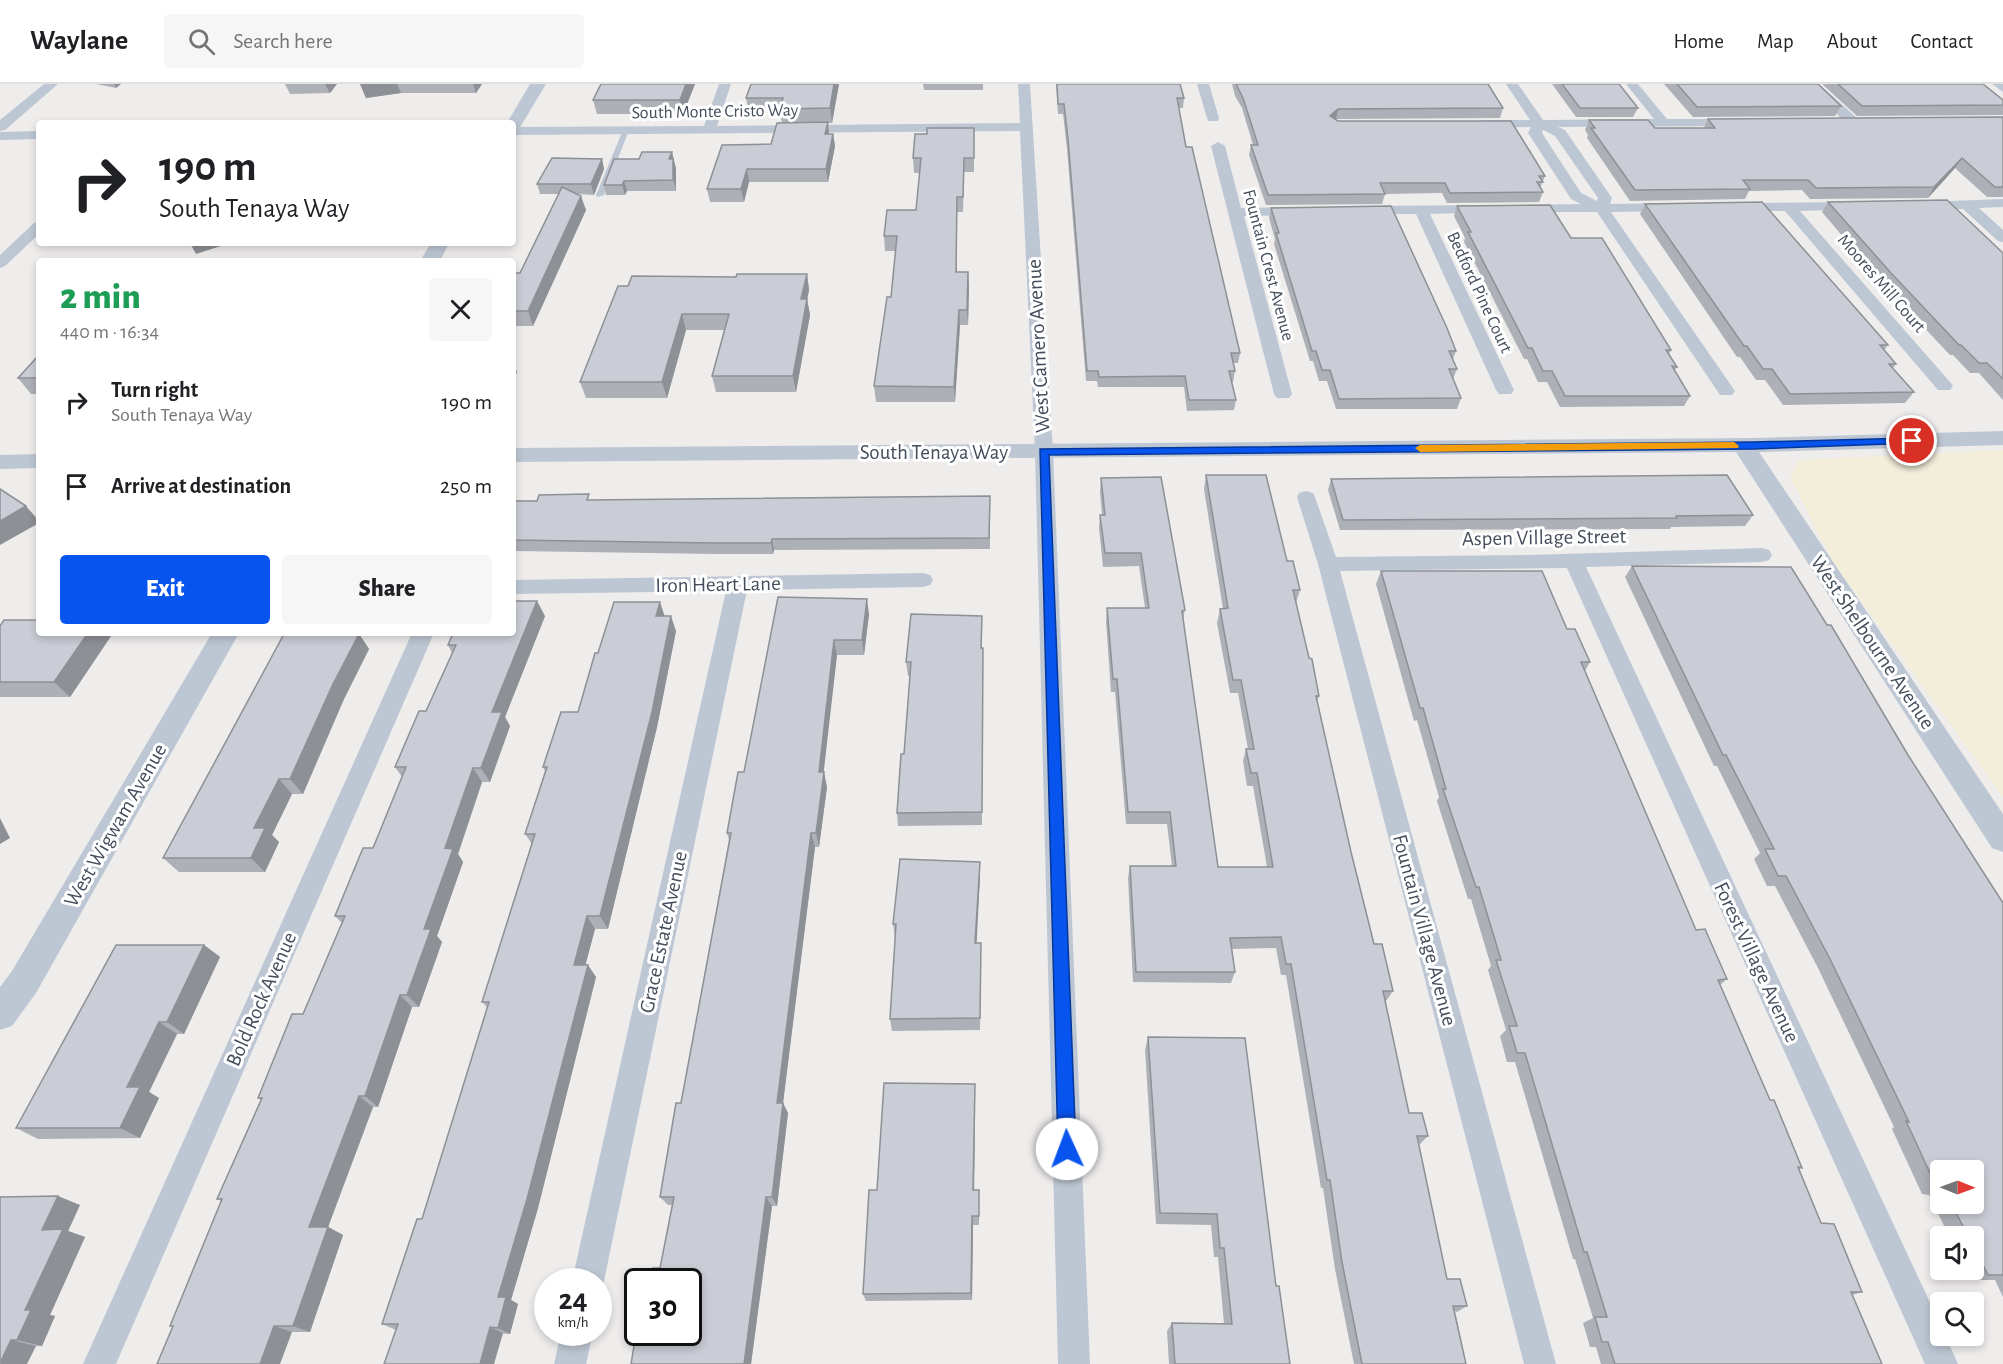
<!DOCTYPE html>
<html lang="en">
<head>
<meta charset="utf-8">
<style>
  :root { --surface:#fff; --page:#f6f6f6; --text:#202124; --muted:#757577; --line:#e0e0e0; --accent:#0754ee }
  body { margin:0; font-family:"Alegreya Sans",sans-serif; background:var(--page); color:var(--text); height:100vh; display:flex; flex-direction:column; font-size:22px; white-space:nowrap }
  * { box-sizing:border-box; margin:0 }
  p { font-size:20px; color:var(--muted) }
  .icon { flex:none; width:33px; height:33px; fill:none; stroke:currentColor; stroke-width:2; stroke-linecap:round; stroke-linejoin:round }
  .map { position:relative; flex:1; overflow:hidden }
  .side { position:absolute; left:36px; top:174px; width:480px; height:378px; display:flex; flex-direction:column; background:var(--surface); border-radius:6px; box-shadow:0 3px 9px #0003 }
  .side>* { flex:none }
  .guide { position:absolute; left:36px; top:36px; width:480px; height:126px; border-radius:6px; box-shadow:0 3px 9px #0003; background:#fff; color:var(--text); overflow:hidden }
  .needle { width:39px; rotate:91deg }
  .controls { position:absolute; left:1930px; top:1076px; display:grid; gap:12px }
  .controls a { display:grid; place-items:center; width:54px; height:54px; border-radius:6px; background:var(--surface); box-shadow:0 3px 9px #0003; font-size:30px }
  .speed { position:absolute; left:534px; top:1184px; display:flex; gap:12px; font-size:30px; font-weight:700; text-align:center }
  .speed>* { display:grid; place-content:center; width:78px; height:78px; border-radius:50%; background:var(--surface); box-shadow:0 3px 9px #0003; line-height:1 }
  .speed small { font-size:15px; font-weight:400 }
  .speed .limit { border:3px solid #111; border-radius:9px; background:#fff; color:#111 }
  .pin { position:absolute; display:grid; place-items:center; width:51px; height:51px; color:#fff; margin:-26px; border:3px solid #fff; border-radius:50%; box-shadow:0 2px 6px #0007 }
  .me { position:absolute; width:66px; margin:-33px; rotate:358deg; stroke-linejoin:round; filter:drop-shadow(0 0 4px #0008) }
  .turn { display:flex; align-items:center; gap:21px; height:126px; padding:0 24px; font-size:27px }
  .turn .icon { width:78px; height:78px; stroke-width:2.5 }
  .turn b { display:block; font-size:42px; line-height:51px }
  .round { display:grid; place-items:center; flex:none; width:63px; height:63px; border-radius:6px; background:var(--page) }
  .headline { display:flex; align-items:center; justify-content:space-between; height:102px; padding:0 24px }
  h1 { font-size:36px; font-weight:800; line-height:45px; color:#1e9e55 }
  .primary-button { display:flex; gap:12px; margin-top:auto; padding:12px 24px }
  .primary-button a { flex:1; height:69px; border-radius:6px; background:var(--accent); color:#fff; font-size:24px; font-weight:800; line-height:69px; text-align:center }
  .primary-button a+a { background:var(--page); color:var(--text) }
  ul { padding:0; list-style:none }
  li { display:flex; align-items:center; gap:18px; height:84px; padding:0 24px }
  li div { flex:1 }
  li b { display:block; font-size:22px }
  li em { font-style:normal }
  header { display:flex; align-items:center; gap:36px; box-sizing:border-box; height:84px; padding:0 30px; background:var(--surface); border-bottom:2px solid var(--line) }
  header strong { font-size:28px }
  nav { display:flex; gap:33px; margin-inline-start:auto; font-size:21px }
  .search { width:420px; height:54px; background:var(--page); display:flex; align-items:center; gap:15px; box-sizing:border-box; padding:0 21px; border-radius:6px; color:var(--muted); font-size:22px }
  .map>svg:first-child { display:block }
  .sand { fill:#f3eeda }
  .lines { fill:none; stroke-linecap:round; stroke-linejoin:round }
  .service { fill:#bdc7d3; fill-rule:evenodd }
  .minor { fill:#bdc7d3; fill-rule:evenodd }
  .tertiary { fill:#bdc7d3; fill-rule:evenodd }
  .wall { fill:#aeb0b7; fill-rule:evenodd }
  .shaded-wall { fill:#8d9095 }
  .building { fill:#cacdd5; stroke:#8d9095; stroke-width:1.5 }
  .route { fill:#0754ee; stroke:#05379b; stroke-width:1.5 }
  .slow { fill:#f59e0b }
  .labels { text-anchor:middle; stroke-width:6; stroke-linejoin:round; paint-order:stroke }
  .far-street-label { font-size:18px; fill:#434d5b; stroke:#fff }
  .street-label { font-size:21px; fill:#434d5b; stroke:#fff }
</style>
</head>
<body>
<header>
<strong>Waylane</strong>
<div class="search"><svg class="icon" aria-label="search" viewBox="0 0 24 24"><circle cx="10" cy="10" r="6"/><path d="M15 15l6 6"/></svg>Search here</div>
<nav><a>Home</a><a>Map</a><a>About</a><a>Contact</a></nav>
</header>
<div class="map">
<svg width="2003" height="1280" viewBox="0 0 2003 1280">
  <rect width="100%" height="100%" fill="#efecec"/>
  <path class="sand" d="M2003 366V713L1832 477 1790 392 1799 376Z"/>
  <g class="lines">
    <path class="service" d="M626 44 629 46 604 111 597 113 596 111 623 46Z"/>
    <path class="minor" d="M44 0H58L5 46 0 47V36Z
      M719 0H731L717 42 1020 39 1018 0H1030L1053 367 1090 1280H1058L1035 367 1020 47 513 51V43L704 42Z
      M1197 0H1209L1219 34 1218 37H1208L1207 34Z
      M1506 0H1518L1543 36 1654 35 1626 0H1638L1667 35H1743L1744 38 1743 41 1738 42 1558 43 1565 46 1612 114 1610 120 1672 119 1679 123 1672 127 1611 128 1735 307 1732 311H1720L1597 128H1517L1515 125 1517 122 1522 121 1581 120 1571 115 1528 49 1531 43 1483 44 1477 40 1483 36H1530ZM1543 46 1555 52 1598 114 1597 117 1581 109 1542 49Z
      M1806 0H1819L1857 34 1858 37 1857 40H1847Z
      M1992 0H2003V8Z
      M39 47V55L0 56V48Z
      M1218 58 1225 62 1241 124 1300 123 1307 127 1300 131 1244 132 1292 310 1289 314H1277L1274 310 1211 62Z
      M2003 115V123L1979 124 2003 146V158L1998 157 1963 125 1924 126 1917 122 1924 118Z
      M1855 118 1860 119 1862 122 1860 125 1800 127 1950 298 1953 302 1950 306H1938L1785 127H1735L1728 123 1735 119Z
      M1486 121 1491 122 1493 125 1491 128 1430 130 1514 306 1511 310H1499L1496 306 1416 130H1363L1356 126 1363 122Z
      M39 138V150L5 182 0 184V171L34 139Z
      M1306 407 1313 409 1315 413 1336 473 1530 471 1762 464 1769 466 1772 471 1769 476 1762 478 1586 483 1941 1242V1251H1945L1958 1280H1925L1567 484 1340 487 1556 1280H1524L1318 480 1297 413 1299 409Z
      M923 489 930 491 933 496 930 501 923 503 747 506 604 1197 598 1208V1197H572L726 507 513 510V496Z
      M412 549H434L116 1280H83Z
      M561 1248H593L586 1280H554Z"/>
    <path class="tertiary" d="M530 0H546L519 45 513 47V39H507Z
      M431 159H449L440 177H420Z
      M2003 347V361L1759 368 2003 730V768L1992 764 1736 368 513 378V364L1754 354Z
      M39 370V384L0 385V371Z
      M212 549H239L36 909 12 942 0 946V903L12 887Z"/>
  </g>
  <path class="wall" d="M96 0H121L116 4Z
    M285 0H337L330 9 290 10Z
    M360 0H482L476 9H401L366 14Z
    M601 0H695L683 30H597L593 16Z
    M839 0 832 39H828L829 50H833L835 62 828 98H749L744 118H710L707 105 771 60 782 39 780 29H749L746 14Z
    M923 0H983V6H924Z
    M1056 0H1180L1184 14 1183 24H1179L1186 63 1240 269 1238 279H1234L1235 287 1233 298H1232L1236 316 1234 326 1187 327 1184 303H1098L1097 297H1086L1067 65 1063 30H1058Z
    M1232 0H1488L1503 24 1500 34 1335 35 1338 37 1545 92 1540 104 1543 108 1539 118 1447 119 1442 109 1385 110 1382 120 1266 121 1249 71 1251 61H1253L1242 24 1235 12Z
    M1552 0H1619L1638 24 1633 33H1576Z
    M1664 0H1818L1841 22 1835 32 1693 33Z
    M1822 0H1983L2003 16V31L1857 32Z
    M2003 33V113H1987L1955 84 1928 114 1810 115 1802 106 1749 107 1745 115 1630 117 1587 54 1588 51 1585 46 1589 36 1655 44H1704L1708 35Z
    M974 44V88H964L963 128H957V188H968L969 203 968 241H960L955 318H876L874 302 891 213 896 167H885L884 152 916 126 920 89H914L913 74Z
    M672 68 676 85V107H627L625 111H606L604 101 639 75Z
    M602 75 604 85 594 111 578 110 586 126 533 242H513V189H520L559 110H540L537 100Z
    M1828 118 2003 169V316L1979 289H1970L1953 271H1950L1883 200 1822 128Z
    M1645 120 1888 261 1884 266 1896 280 1893 284 1914 308 1905 319 1783 321 1765 296H1756L1740 273H1737L1640 130Z
    M1457 122 1571 154 1671 266 1669 270 1677 283 1674 287 1690 312 1684 322 1560 323 1547 298H1538L1527 275H1524L1464 158 1465 154 1454 132Z
    M1271 124 1456 267 1453 275 1457 285 1453 295 1461 314 1457 325H1336L1327 297H1319L1313 277H1310L1274 160 1275 155 1269 134Z
    M807 190 809 206 807 215 810 231 796 308H716L712 292 724 246H686L667 314H586L580 298 628 202 736 193Z
    M39 271V310H31L18 294Z
    M1206 391 1287 477 1300 506 1296 519 1309 574 1319 612 1317 617 1351 768 1374 860 1393 907 1386 917H1385L1409 1029 1428 1052 1419 1061 1447 1195 1467 1222 1457 1228 1455 1227 1466 1280H1354L1335 1185 1323 1104H1321L1286 891H1281L1276 864 1232 865 1235 888 1231 899 1133 898 1128 794 1130 782H1172L1167 740H1126L1115 608H1111L1106 537 1107 524H1145L1139 482 1103 483 1099 444 1100 431H1102L1100 408 1101 394 1185 526 1183 535 1218 783H1267L1253 702H1247L1243 677 1246 665H1248L1238 609H1230L1217 539 1220 525H1223L1204 405Z
    M1331 395 1753 431 1745 442 1671 443 1670 445 1340 446 1328 406Z
    M990 412V465L774 466 773 470H717L514 467 513 469V417Z
    M1632 482 1908 671 2003 819V1213L1995 1196H1971L1966 1185H1974V1152H1949L1929 1111 1922 1110 1892 1045 1894 1043 1818 884 1775 802H1767L1754 775 1760 769 1717 682H1714L1625 493ZM1941 1086 1974 1119H1941Z
    M1381 487 1567 545 1590 578 1585 587 1682 813 1696 846 1727 895 1720 901 1770 1016 1802 1084 1798 1085 1821 1139 1862 1208 1852 1211 1882 1280H1601L1596 1263H1590L1583 1239 1593 1234 1575 1175H1573L1515 978H1507L1500 952 1506 946 1488 886 1491 882 1471 815H1468L1437 717 1439 713 1417 636 1414 637 1376 500Z
    M778 513 869 530 864 571H837L823 688 827 703 819 763H815L783 1019 788 1029 777 1122H772L751 1280H631L660 1184 672 1121H668L660 1113 681 1019 729 756 727 749 744 688Z
    M545 532 505 633 510 642 490 698H482L458 770 463 778 437 852 442 858 419 923H412L378 1023H373L328 1143 343 1151 310 1248H292L170 1242 221 1117 217 1115 261 1016 258 1014 303 930 342 839 335 832 373 764 402 693 395 683 426 627 452 569 448 561Z
    M665 532 676 547 657 643 608 845H595L585 881 596 893 538 1124 511 1216 518 1220 510 1250 396 1246 382 1240 422 1135 487 923 482 918 532 760 525 750 545 687 543 683 578 628 598 569Z
    M982 532V741L898 742 897 729 904 670 910 592H908L906 578Z
    M0 542 111 552 70 613H0Z
    M359 550 369 565 344 615 303 710H292L272 751 279 758 265 788H179L163 774Z
    M980 792 976 859 981 872 980 946 892 947 890 935 895 853 893 840Z
    M204 861 220 873 184 950H177L149 1008 159 1014 140 1054 38 1055 16 1044Z
    M1148 953 1276 1202 1290 1280H1169L1167 1247 1172 1239 1224 1240 1218 1173H1214L1211 1141 1156 1140 1145 966Z
    M975 1011 974 1106H979V1141H973L972 1216 866 1217 863 1210 877 1106Z
    M80 1121 68 1147 85 1153 50 1231 55 1232 42 1262H36L0 1280Z"/>
  <path class="shaded-wall" d="M114 0H121L116 4Z
    M325 0H337L330 9Z
    M360 0H397L401 9 366 14Z
    M473 0H482L476 9Z
    M686 0H695L683 30 680 16Z
    M834 0H839L832 39 830 24Z
    M1338 25 1336 35 1328 42 1330 32Z
    M828 38 829 51 825 50Z
    M833 50 835 62 828 98 826 85Z
    M672 68 676 85V107L669 75Z
    M1962 74 1955 84 1928 114 1934 103Z
    M602 75 604 85 594 111 591 100Z
    M747 85 749 98 744 118 741 105Z
    M624 97 627 107 625 111 622 101Z
    M581 112 586 126 533 242 528 227Z
    M190 159H230L196 170Z
    M968 188 969 203 968 241 967 226Z
    M807 190 809 206 804 231 801 215Z
    M807 215 810 231 796 308 793 292Z
    M959 226 960 241 955 318 954 303Z
    M682 230 686 246 667 314 662 298Z
    M513 277 517 288 513 297Z
    M26 422 39 437V439L0 461V437Z
    M772 455 774 466 773 470 771 459Z
    M867 515 869 530 864 571 862 556Z
    M537 517 545 532 505 633 510 642 490 698 481 684 492 628Z
    M660 518 665 533 656 532Z
    M671 532 676 547 657 643 608 845 600 832Z
    M88 549H109L111 552 70 613 54 598Z
    M359 550 369 565 344 615 303 710 290 695 333 600Z
    M834 556 837 571 822 703 819 688Z
    M473 684 482 698 458 770 463 778 437 852 442 858 419 923 407 911 445 764Z
    M824 688 827 703 819 763 816 749Z
    M279 695 292 710 272 751 279 758 265 788 251 774 254 744Z
    M0 734 10 754 0 760Z
    M811 749 815 763 783 1019 788 1029 777 1122 772 1113 777 1019Z
    M980 778V792L976 872 975 859Z
    M587 832 595 845 582 894 574 881Z
    M204 861 220 873 184 950 167 938Z
    M588 881 596 893 538 1124 511 1216 518 1220 510 1250 498 1244V1213Z
    M400 911 412 923 378 1023 365 1012Z
    M159 938 177 950 149 1008 159 1014 140 1054 120 1044 127 1003Z
    M975 1000V1011L974 1115 973 1106Z
    M359 1012 373 1023 325 1151 309 1143Z
    M58 1112 80 1121 68 1147 85 1153 50 1231 55 1232 42 1262 17 1256 25 1226 42 1146Z
    M766 1113 772 1122 751 1280H744Z
    M972 1132 973 1141 972 1216 971 1209Z
    M328 1143 343 1151 310 1248 293 1242Z
    M274 1242 292 1248 280 1280H260Z
    M490 1243 503 1249 494 1280H480Z
    M11 1256 36 1262 27 1280H0Z"/>
  <path class="building" d="M601 0H686L680 16H593Z
    M751 0H834L830 24 780 25 783 14H746Z
    M1057 0H1180L1184 14H1177L1186 63H1192L1240 269H1231L1235 287H1229L1236 316H1189L1185 292 1099 293 1098 287H1087L1068 55 1064 20H1058Z
    M1236 0H1488L1503 24 1338 25 1330 32 1338 37H1511L1545 92H1539L1543 98H1537L1543 108 1450 109 1445 99H1380L1385 110 1268 111 1251 61H1258L1243 14Z
    M1562 0H1619L1638 24H1580Z
    M1677 0H1818L1841 22 1697 23Z
    M1838 0H1983L2003 16V21L1862 22Z
    M2003 33V103H1995L1962 74 1934 103 1816 104 1808 96H1743L1750 105 1635 106 1591 44H1595L1589 36H1648L1655 44H1715L1708 35Z
    M828 38 825 50H833L826 85H747L741 105H707L722 61 771 60 777 39Z
    M927 44H974V74H964L963 113H957L956 188H968L967 226H959L954 303 874 302 887 213H891L897 152H884L887 126H916L921 74H913L915 50H927Z
    M642 68H672L669 75H673V96L624 97 622 101H604L614 75H639Z
    M552 74 602 75 591 100H537Z
    M562 103 581 112 528 227H513V189H520Z
    M1947 116 2003 169V295L1987 279H1979L1961 261H1959L1891 189 1828 118Z
    M1762 118 1888 261H1880L1896 280H1889L1914 308 1790 310 1772 285H1763L1747 262H1744L1645 120Z
    M1550 121 1571 154H1602L1671 266H1666L1677 283 1672 282 1690 312H1565L1552 287H1543L1532 264H1528L1468 148H1471L1457 122Z
    M1391 122 1447 244 1456 267H1449L1457 285H1449L1461 314 1339 315 1330 286H1322L1316 267H1312L1276 149H1279L1271 124Z
    M737 190H807L801 215H807L793 292H712L729 230H682L662 298H580L618 202H628L632 192 736 193Z
    M39 271V294H18Z
    M1206 391H1266L1287 477H1293L1300 506H1293L1309 574 1312 575 1319 612H1316L1351 768 1374 860H1382L1393 907H1383L1409 1029H1422L1428 1052H1417L1447 1195H1460L1467 1222H1453L1466 1280H1362L1342 1178 1330 1096H1327L1291 880H1286L1281 853 1230 854 1235 888H1136L1130 782H1176L1170 728H1128L1117 595H1113L1107 524H1149L1141 469H1105L1100 431H1105L1101 394 1161 393 1185 526 1182 527 1218 783H1273L1257 689H1251L1246 665H1254L1241 596H1233L1220 525 1228 524Z
    M1727 391 1753 431 1676 432 1677 434 1343 436 1331 395Z
    M0 405 26 422 0 437Z
    M589 410 587 416 990 412 989 454 772 455 771 459H714L513 456V417H537L539 411Z
    M1632 482 1791 483 1827 541H1831L1908 671 2003 819V1191H1988L1974 1164V1152H1968L1951 1119H1974V1086H1941V1104H1937L1906 1037 1909 1038 1830 875 1786 792H1778L1765 765H1774L1726 671H1723Z
    M1381 487H1542L1567 545H1575L1590 578H1581L1682 813 1696 846 1705 845 1727 895 1718 896 1770 1016H1774L1802 1084 1798 1083 1821 1139 1834 1140 1862 1208H1851L1882 1280H1615L1608 1258H1602L1595 1233H1607L1587 1168H1584L1525 969H1517L1509 942H1517L1496 876H1501L1479 803H1476L1443 705H1446L1423 624H1420Z
    M778 513 867 515 862 556H834L819 688H824L816 749H811L777 1019H783L772 1113H766L744 1280H631L636 1250H640L641 1248H688V1197H651L653 1184H660L674 1113H660L676 1019H681L731 749H727L738 688H744Z
    M513 517H537L492 628H502L481 684H473L445 764 453 765 424 845H431L407 911H400L365 1012H359L309 1143H328L293 1242H274L260 1280H157L173 1242H170L222 1115H217L262 1014H258L292 930H303L345 832H335L363 764H373L406 683H395L419 627H426L456 561H448L453 549H513Z
    M614 518H660L656 532H671L652 628 600 832H587L574 881H588L527 1115 498 1213H506L498 1244 490 1243 480 1280H384L398 1240H382L417 1135H422L489 918H482L535 750H525L547 683H543L561 628H578L595 569H598Z
    M911 530 982 532 981 564H983L982 728 897 729 901 670H904L911 578H906Z
    M4 536H39V549H88L54 598H0V542Z
    M284 550H359L333 600 290 695H279L254 744H265L251 774H163Z
    M900 775 980 778 975 859H981L980 934 890 935 896 840H893Z
    M116 861H204L167 938H159L127 1003H140L120 1044H16Z
    M1148 953 1245 954 1276 1202H1279L1290 1280H1175L1172 1239 1232 1240 1224 1164H1220L1217 1130 1160 1129Z
    M884 999 975 1000 973 1106H979V1132H972L971 1209 863 1210 869 1106H877Z
    M58 1112 42 1146 63 1145 25 1226H31L17 1256H11L0 1279V1113Z"/>
  <path class="route" d="M1912 354 1918 357 1916 359 1754 365 1049 371 1076 1065 1073 1071 1067 1074 1061 1071 1058 1065 1040 365 1754 358Z"/>
  <path class="slow" d="M1734 358 1739 362 1738 364 1420 368 1415 364 1420 361Z"/>
  <g class="labels">
    <g class="far-street-label">
      <text transform="translate(715 27) rotate(-1)" y="6">South Monte Cristo Way</text>
      <text transform="translate(1269 181) rotate(75)" y="6">Fountain Crest Avenue</text>
      <text transform="translate(1882 199) rotate(49)" y="6">Moores Mill Court</text>
      <text transform="translate(1480 208) rotate(65)" y="6">Bedford Pine Court</text>
    </g>
    <g class="street-label">
      <text transform="translate(1038 262) rotate(-93)" y="7">West Camero Avenue</text>
      <text x="934" y="375">South Tenaya Way</text>
      <text transform="translate(1544 453) rotate(-1)" y="7">Aspen Village Street</text>
      <text transform="translate(718 500) rotate(-1)" y="7">Iron Heart Lane</text>
      <text transform="translate(1873 558) rotate(56)" y="7">West Shelbourne Avenue</text>
      <text transform="translate(115 741) rotate(-60)" y="7">West Wigwam Avenue</text>
      <text transform="translate(1425 846) rotate(75)" y="7">Fountain Village Avenue</text>
      <text transform="translate(663 848) rotate(-78)" y="7">Grace Estate Avenue</text>
      <text transform="translate(1757 878) rotate(65)" y="7">Forest Village Avenue</text>
      <text transform="translate(261 915) rotate(-66)" y="7">Bold Rock Avenue</text>
    </g>
  </g>
</svg>
<div class="controls">
<a><svg class="needle" viewBox="-14 -14 28 28"><path d="M0-13l5 13h-10z" fill="#e53935"/><path d="M0 13l5-13h-10z" fill="#757577"/></svg></a>
<a><svg class="icon" aria-label="sound" viewBox="0 0 24 24"><path d="M4 9h4l5-4v14l-5-4H4zM17 9q2 3 0 6"/></svg></a>
<a><svg class="icon" aria-label="search" viewBox="0 0 24 24"><circle cx="10" cy="10" r="6"/><path d="M15 15l6 6"/></svg></a>
</div>
<div class="speed"><div>24<small>km/h</small></div><div class="limit">30</div></div>
<div class="pin" style="left:1912px;top:357px;background:#d93025"><svg class="icon" aria-label="arrive" viewBox="0 0 24 24"><path d="M6 21V4h12l-3 4 3 4H6"/></svg></div>
<svg class="me" style="left:1067px;top:1065px" viewBox="-20 -20 40 40"><circle r="19" fill="#fff"/><path d="M0-13L10 11 0 6-10 11z" fill="#0754ee"/></svg>
<div class="guide">
<div class="turn"><svg class="icon" aria-label="right" viewBox="0 0 24 24"><path d="M7 20v-9h11M14 6l5 5-5 5"/></svg><div><b>190 m</b>South Tenaya Way</div></div>
</div>
<section class="side">
<div class="headline"><div><h1>2 min</h1><p>440 m · 16:34</p></div><a class="round"><svg class="icon" aria-label="close" viewBox="0 0 24 24"><path d="M6 6l12 12M18 6L6 18"/></svg></a></div>
<ul>
<li><svg class="icon" aria-label="right" viewBox="0 0 24 24"><path d="M7 20v-9h11M14 6l5 5-5 5"/></svg><div><b>Turn right</b><p>South Tenaya Way</p></div><em>190 m</em></li>
<li><svg class="icon" aria-label="arrive" viewBox="0 0 24 24"><path d="M6 21V4h12l-3 4 3 4H6"/></svg><div><b>Arrive at destination</b></div><em>250 m</em></li>
</ul>
<div class="primary-button"><a>Exit</a><a>Share</a></div>
</section>
</div>
</body>
</html>
